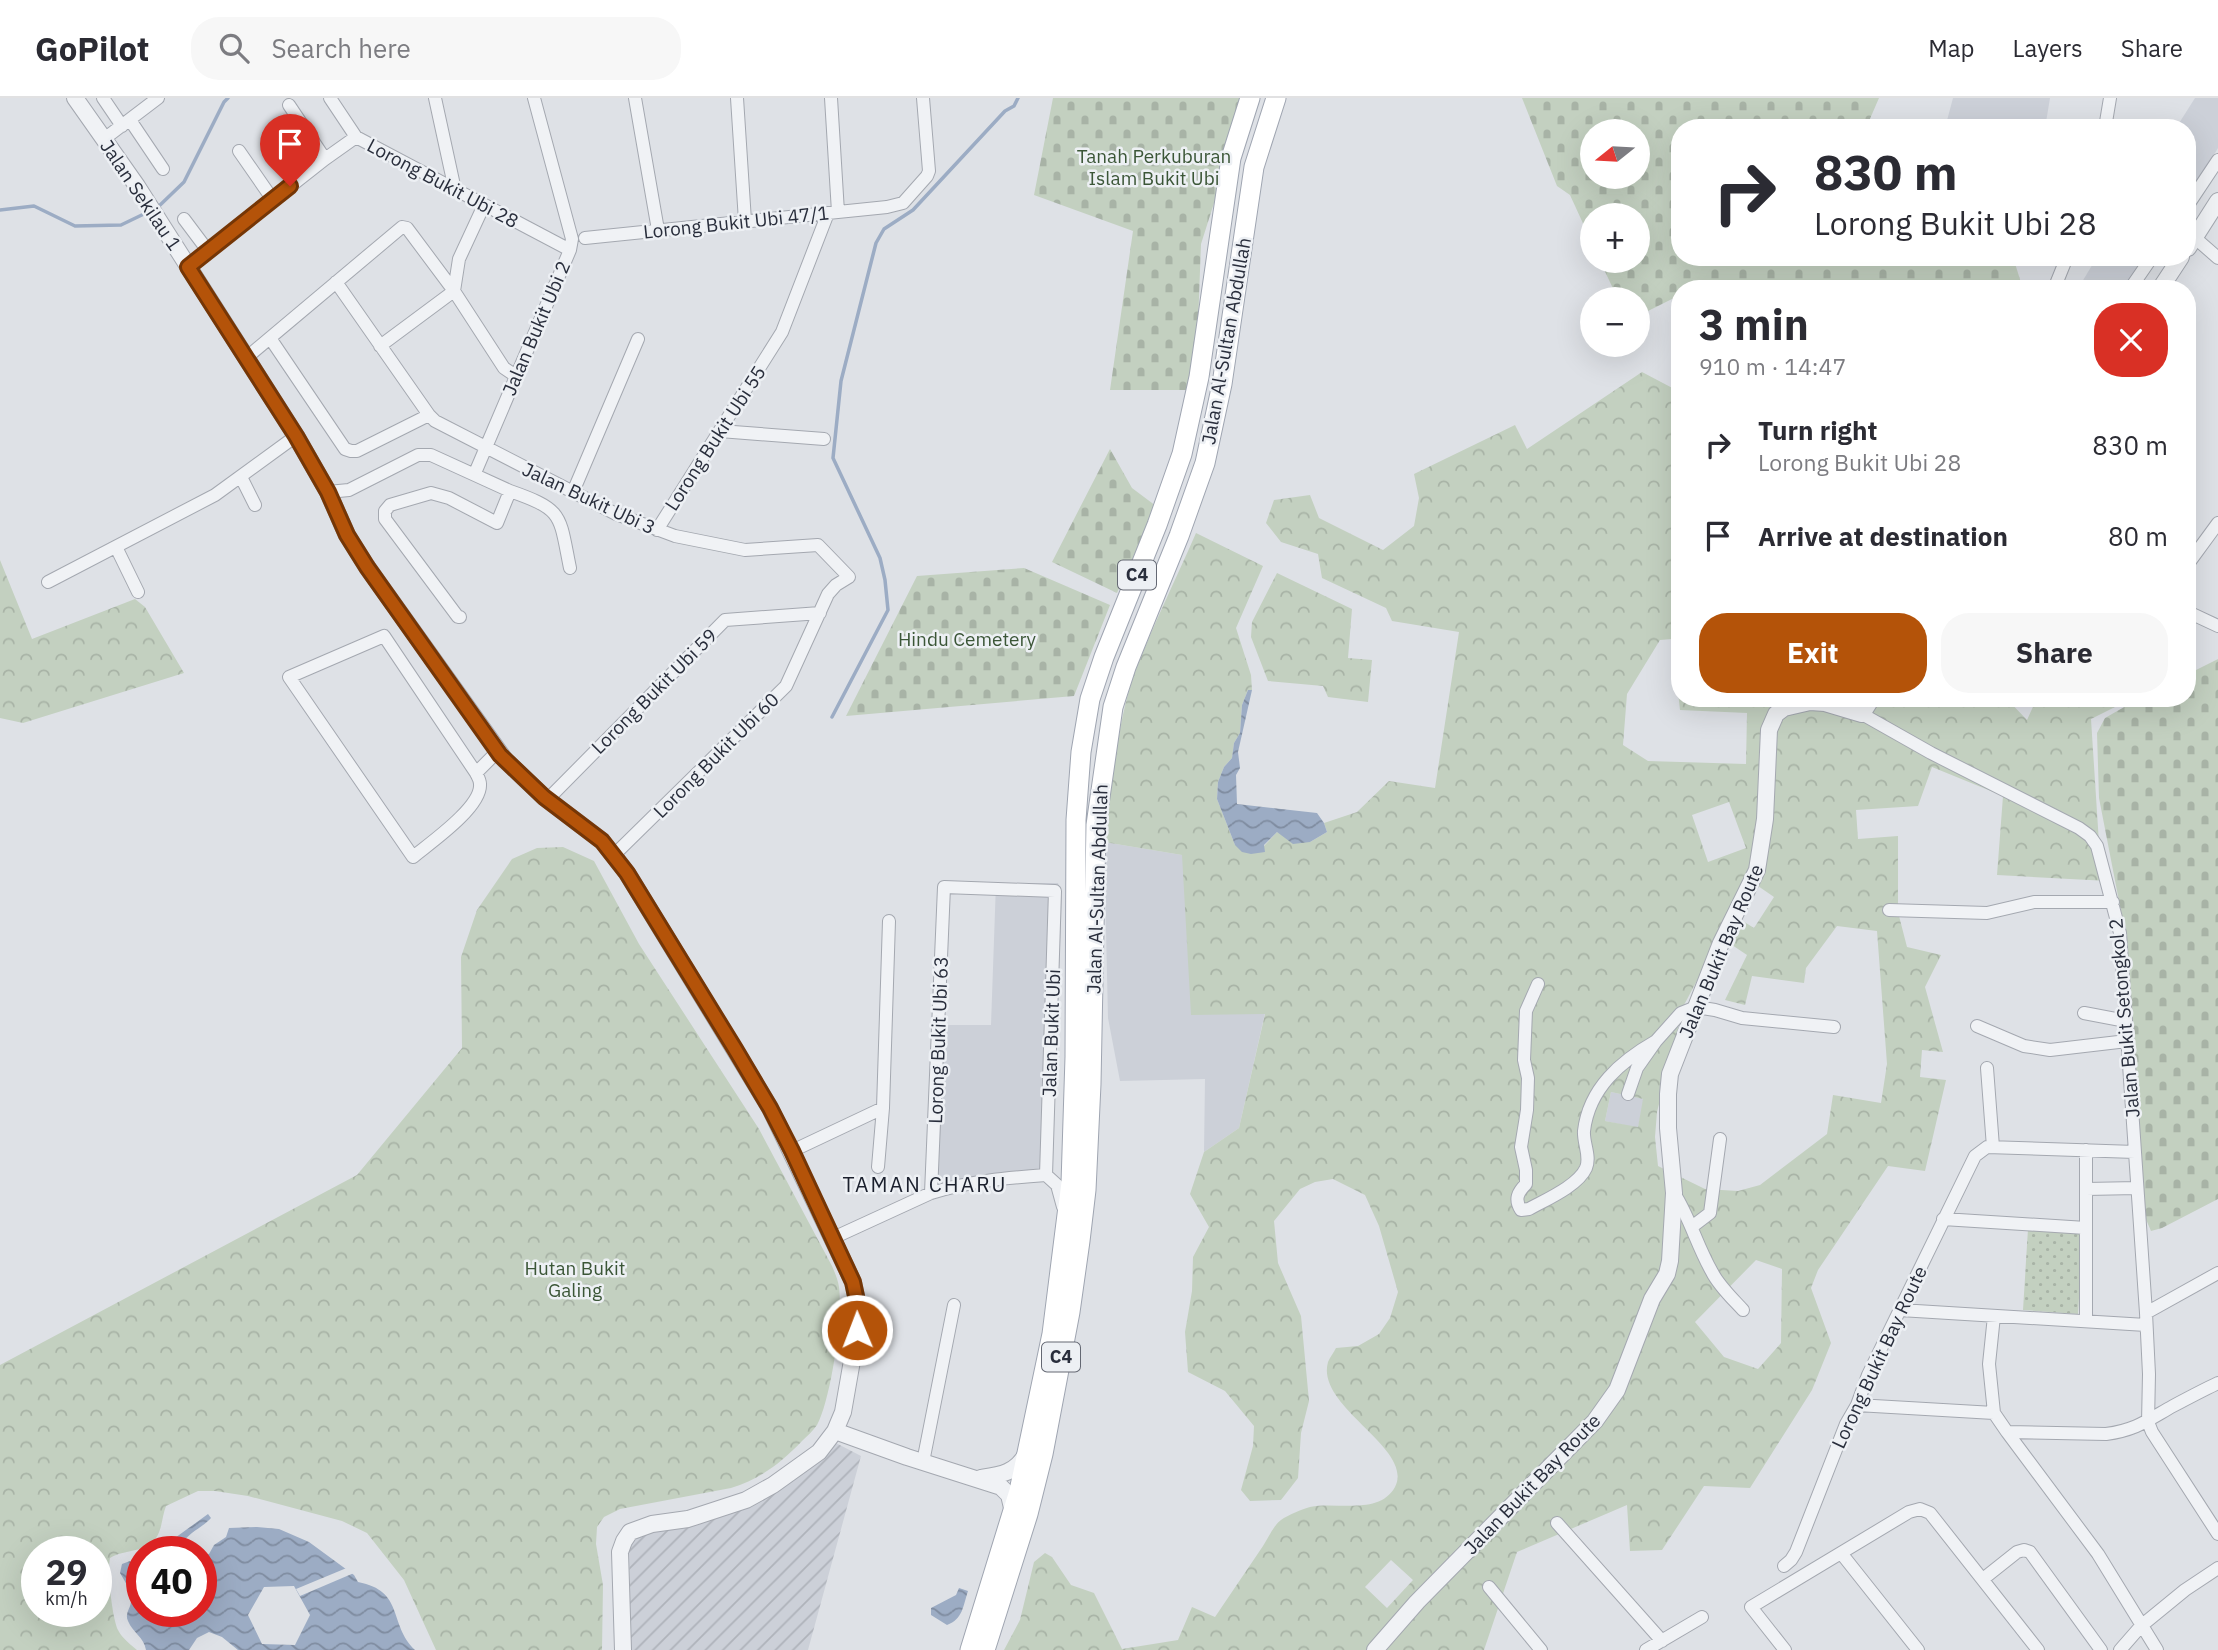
<!DOCTYPE html>
<html lang="en">
<head>
<meta charset="utf-8">
<style>
  :root { --surface:#fff; --page:#f7f7f7; --text:#2b2b33; --muted:#7c7c81; --line:#e1e1e2; --accent:#b45309 }
  body { margin:0; font-family:"IBM Plex Sans",sans-serif; background:var(--page); color:var(--text); height:100vh; display:flex; flex-direction:column; font-size:26px; white-space:nowrap }
  * { box-sizing:border-box; margin:0 }
  p { font-size:23px; color:var(--muted) }
  .icon { flex:none; width:38px; height:38px; fill:none; stroke:currentColor; stroke-width:2; stroke-linecap:round; stroke-linejoin:round }
  .map { position:relative; flex:1; overflow:hidden }
  .details { position:absolute; left:1671px; top:182px; width:525px; height:427px; display:flex; flex-direction:column; background:var(--surface); border-radius:28px; box-shadow:0 7px 28px #0002 }
  .details>* { flex:none }
  .hud { position:absolute; left:1671px; top:21px; width:525px; height:147px; border-radius:28px; box-shadow:0 7px 28px #0002; background:#fff; color:var(--text); overflow:hidden }
  .needle { width:46px; rotate:252deg }
  .fabs { position:absolute; left:1580px; top:21px; display:grid; gap:14px }
  .fabs a { display:grid; place-items:center; width:70px; height:70px; border-radius:50%; background:var(--surface); box-shadow:0 7px 28px #0002; font-size:35px }
  .speed { position:absolute; left:21px; top:1438px; display:flex; gap:14px; font-size:35px; font-weight:700; text-align:center }
  .speed>* { display:grid; place-content:center; width:91px; height:91px; border-radius:50%; background:var(--surface); box-shadow:0 7px 28px #0002; line-height:1 }
  .speed small { font-size:18px; font-weight:400 }
  .speed .limit { border:10px solid #d22; background:#fff; color:#111 }
  .pin { position:absolute; display:grid; place-items:center; width:60px; height:60px; color:#fff; margin:-72px -30px; border-radius:50% 50% 50% 0; rotate:-45deg; box-shadow:0 0 7px #0007 }
  .pin .icon { rotate:45deg }
  .me { position:absolute; width:77px; margin:-38px; rotate:359deg; stroke-linejoin:round; filter:drop-shadow(0 0 5px #0008) }
  .turn { display:flex; align-items:center; gap:24px; height:147px; padding:0 28px; font-size:32px }
  .turn .icon { width:91px; height:91px; stroke-width:2.5 }
  .turn b { display:block; font-size:49px; line-height:60px }
  .round { display:grid; place-items:center; flex:none; width:74px; height:74px; border-radius:28px; background:var(--page) }
  .overview { display:flex; align-items:center; justify-content:space-between; height:119px; padding:0 28px }
  h1 { font-size:42px; font-weight:800; line-height:52px }
  .action { display:flex; gap:14px; margin-top:auto; padding:14px 28px }
  .action a { flex:1; height:80px; border-radius:28px; background:var(--accent); color:#fff; font-size:28px; font-weight:800; line-height:80px; text-align:center }
  .action a+a { background:var(--page); color:var(--text) }
  ul { padding:0; list-style:none }
  li { display:flex; align-items:center; gap:21px; height:91px; padding:0 28px }
  li div { flex:1 }
  li b { display:block; font-size:26px }
  li em { font-style:normal }
  header { display:flex; align-items:center; gap:42px; box-sizing:border-box; height:98px; padding:0 35px; background:var(--surface); border-bottom:2px solid var(--line) }
  header strong { font-size:33px }
  nav { display:flex; gap:38px; margin-inline-start:auto; font-size:24px }
  .search { width:490px; height:63px; background:var(--page); display:flex; align-items:center; gap:18px; box-sizing:border-box; padding:0 24px; border-radius:28px; color:var(--muted); font-size:26px }
  .map>svg:first-child { display:block }
  .built { fill:#ccd0d8 }
  .industrial { fill:url(#industrial-furrows) }
  .forest { fill:url(#forest-crowns); fill-rule:evenodd }
  .cemetery { fill:url(#cemetery-stones); fill-rule:evenodd }
  .park { fill:url(#park-dots) }
  .water { fill:url(#water-waves); fill-rule:evenodd }
  .pier { fill:#dee1e6 }
  .lines { fill:none; stroke-linecap:round; stroke-linejoin:round }
  .stream { stroke:#9cacc4; stroke-width:3.5 }
  .minor-casing { stroke:#a4a8b0; stroke-width:14 }
  .tertiary-casing { stroke:#a4a8b0; stroke-width:18 }
  .primary-casing { stroke:#9fa5b1; stroke-width:21 }
  .minor { stroke:#f0f2f5; stroke-width:12 }
  .tertiary { stroke:#f0f2f5; stroke-width:16 }
  .primary { stroke:#fff; stroke-width:19 }
  .route-casing { stroke:#753606; stroke-width:18 }
  .route { stroke:#b45309; stroke-width:12 }
  .labels { text-anchor:middle; stroke-width:5; stroke-linejoin:round; paint-order:stroke }
  .shield { fill:#edf0f4; stroke:#646873; stroke-width:2 }
  .shield-label { font-size:18px; font-weight:bold; fill:#292e3c }
  .park-label { font-size:19px; fill:#3b5637; stroke:#edf0f4 }
  .street-label { font-size:19px; fill:#292e3c; stroke:#edf0f4 }
  .neighbourhood-label { font-size:21px; letter-spacing:2px; fill:#1b202d; stroke:#edf0f4 }
</style>
</head>
<body>
<header>
<strong>GoPilot</strong>
<div class="search"><svg class="icon" aria-label="search" viewBox="0 0 24 24"><circle cx="10" cy="10" r="6"/><path d="M15 15l6 6"/></svg>Search here</div>
<nav><a>Map</a><a>Layers</a><a>Share</a></nav>
</header>
<div class="map">
<svg width="2218" height="1552" viewBox="0 0 2218 1552">
  <defs>
    <pattern id="industrial-furrows" width="10" height="10" patternUnits="userSpaceOnUse" patternTransform="scale(1.75)"><rect width="10" height="10" fill="#ccd0d8"/><path d="M-1 1l2-2M0 10L10 0M9 11l2-2" fill="none" stroke="#afb3ba"/></pattern>
    <pattern id="forest-crowns" width="20" height="18" patternUnits="userSpaceOnUse" patternTransform="scale(1.75)"><rect width="20" height="18" fill="#c3d0c0"/><path d="M2 6a3 3 0 1 1 6 0M12 15a3 3 0 1 1 6 0" fill="none" stroke="#a8b3a6"/></pattern>
    <pattern id="cemetery-stones" width="16" height="16" patternUnits="userSpaceOnUse" patternTransform="scale(1.75)"><rect width="16" height="16" fill="#c3d0c0"/><path d="M2 7V4a2 2 0 0 1 4 0v3zM10 15v-3a2 2 0 0 1 4 0v3z" fill="#a8b3a6"/></pattern>
    <pattern id="park-dots" width="8" height="8" patternUnits="userSpaceOnUse" patternTransform="scale(1.75)"><rect width="8" height="8" fill="#c3d0c0"/><path d="M2 2h.1M6 6h.1" fill="none" stroke="#a8b3a6" stroke-width="1.8" stroke-linecap="round"/></pattern>
    <pattern id="water-waves" width="16" height="10" patternUnits="userSpaceOnUse" patternTransform="scale(1.75)"><rect width="16" height="10" fill="#9cacc4"/><path d="M0 5q4-4 8 0t8 0" fill="none" stroke="#7f8ca0"/></pattern>
  </defs>
  <rect width="100%" height="100%" fill="#dee1e6"/>
  <path class="built" d="M1953 0H2050L2045 30H1945Z
    M2195 0H2218V50L2188 100V30H2176Z
    M2097 159H2151L2132 191H2094L2082 184Z
    M1104 744 1182 757 1265 915 1239 1030 1204 1054 1205 981 1120 983 1108 920Z
    M996 785H1058L1062 800 1051 1073 987 1076 935 1086 939 927H991Z
    M1611 994 1644 1001 1638 1030 1605 1023Z"/>
  <path class="industrial" d="M834 1344 861 1358 808 1552H631L629 1449 638 1438 700 1424Z"/>
  <path class="forest" d="M1642 274 1680 294V600H1914L1924 608 1931 600H2006L2027 622 2037 600H2110L2121 606 2091 621 2099 745 2108 783 1997 777 2003 698 1932 669 1918 708 1856 712 1858 741 1898 738V814L1907 849 1941 857 1925 889 1943 954 1922 952 1920 979 1946 982 1925 1073 1888 1068 1818 1172 1811 1190 1831 1245 1812 1292 1750 1390 1704 1388 1662 1452 1630 1453 1627 1407 1517 1454 1484 1552H1004L1020 1522 1034 1464 1045 1455 1052 1459 1071 1487 1094 1495 1122 1551 1178 1542 1192 1509 1215 1519C1231 1495 1247 1472 1263 1448 1268 1440 1274 1427 1281 1422 1288 1417 1302 1411 1310 1409 1335 1403 1379 1418 1395 1389 1415 1350 1315 1309 1328 1264 1330 1259 1334 1254 1336 1250L1358 1248 1379 1236 1390 1220 1398 1194 1379 1128 1365 1097 1333 1081 1315 1084 1300 1091 1274 1123 1278 1165 1301 1218 1309 1303 1301 1335 1298 1380 1281 1402 1250 1403 1241 1392 1253 1348 1254 1328 1225 1293 1188 1274 1185 1234 1192 1193 1193 1159 1209 1129 1190 1096 1204 1054 1239 1030 1265 916 1191 917 1182 757 1104 744C1112 691 1117 623 1135 574 1153 527 1176 481 1196 435L1263 468 1236 530 1251 577 1252 592H1248L1242 607 1240 635 1234 645 1232 660 1224 669 1218 684 1217 701 1235 747 1264 748 1277 734 1310 744 1327 734 1324 725 1357 714 1389 683 1435 690 1459 534 1392 523 1386 510 1322 480 1318 456 1281 444 1266 425 1274 402 1310 397 1319 420 1383 452 1414 428 1419 400 1414 376 1515 327 1527 351ZM1672 541 1680 612 1747 615 1746 666 1648 663 1623 647 1627 596 1660 542ZM1729 704 1746 750 1708 764 1692 717ZM1758 788 1774 799 1754 830 1738 820ZM1837 828 1877 833 1887 966 1881 1005 1833 997 1827 1036 1760 1087 1738 1093 1705 1091 1658 1068 1655 1039 1657 1014 1684 907 1720 839 1747 857 1725 902 1745 907 1752 878 1804 885 1806 870ZM1611 994 1643 1001 1638 1029 1605 1023ZM1756 1162 1782 1171 1781 1245 1758 1271 1724 1259 1695 1224ZM1391 1462 1413 1482 1387 1510 1365 1489Z
    M0 462 32 541 135 501 145 509 184 575 23 625 0 620Z
    M1277 475 1352 511 1348 560 1372 562 1368 604 1328 599 1323 588 1268 583 1251 539 1252 524Z
    M563 749 594 763 639 846 759 1031 832 1168C835 1175 838 1182 839 1189 843 1218 831 1301 817 1327 813 1333 807 1338 802 1343 781 1365 760 1381 731 1390L620 1411 604 1419 597 1429 596 1446 603 1487 602 1552H436L404 1482 367 1435 342 1423 248 1398 215 1393H198L166 1408C162 1418 162 1432 156 1440 146 1455 124 1451 110 1460 107 1473 112 1519 118 1532 122 1540 130 1546 137 1552H0V1267L357 1077 462 950 461 859 477 812 512 761 537 750ZM96 1454V1514H37V1454Z"/>
  <path class="cemetery" d="M1053 0H1241L1246 4 1201 146 1197 253 1189 292H1110L1133 133 1034 97Z
    M1522 0H1879L1866 30H1680V159H2013L2023 191H1680V197L1638 218V201H1618L1600 163H1638V117H1592V145L1570 97 1557 88ZM1592 33H1638V79H1592Z
    M1110 351 1132 390 1156 408 1117 495 1052 464Z
    M1024 470 1110 507 1074 598 846 618 917 478Z
    M2218 561V1101L2162 1130 2151 1133 2145 1119 2131 901 2125 834 2099 700 2097 635 2105 620 2140 600H2188V576Z"/>
  <path class="park" d="M2028 1131 2083 1135 2078 1216 2023 1212Z"/>
  <path class="water" d="M1248 592H1252L1238 654 1240 670 1236 677 1237 706 1317 715 1324 725 1327 734 1310 744 1293 746 1277 734 1264 747 1265 754 1251 756 1242 754 1235 747 1217 701 1218 684 1224 669 1232 660 1234 645 1240 635 1242 607Z
    M208 1416 211 1420C202 1430 189 1434 182 1446L184 1452 191 1454H170L168 1445Z
    M257 1429 279 1431 309 1444 354 1477 358 1484C405 1493 388 1526 415 1552H238L222 1539 209 1534 197 1540 189 1552H146C144 1539 133 1535 128 1523 124 1515 132 1509 131 1501 131 1492 124 1482 120 1475L122 1466 130 1463 142 1474V1514H201V1456H209L214 1447 226 1439 229 1430ZM294 1488 310 1517 295 1547 262 1546 248 1517 264 1489Z
    M959 1490 968 1493C963 1508 963 1521 947 1527L931 1517V1510L956 1497Z"/>
  <path class="pier" d="M349 1469 354 1475 300 1498 296 1491Z"/>
  <g class="lines">
    <path class="stream" d="M158 109 184 84 224 4 228 0
      M0 112 34 108 75 128 121 127 148 114
      M832 619 888 512 885 482 880 460 833 360 841 283 876 145 884 131 913 112 1005 13 1014 8 1018 0"/>
    <defs>
      <path id="minor" d="M103 0 122 28
        M330 0 356 39 570 152
        M435 0 455 92
        M635 0 658 132
        M737 0 745 123
        M831 0 838 114
        M289 7 325 61
        M130 22 163 71
        M2105 30 2110 0
        M104 41 158 0
        M239 53 273 102
        M2188 107 2218 62
        M184 121 208 153
        M2194 139 2218 160
        M585 140 887 109 903 105 927 78 929 73 923 0
        M188 169 325 61 356 39
        M336 184 429 317 435 323 616 416 675 438 745 452 818 447 849 479 836 487 828 496 786 588 614 757
        M2054 191 2067 159
        M2130 191 2152 159
        M454 193 459 161 484 107
        M270 240 345 351 351 353H357L429 317
        M380 248 454 193
        M246 260 402 129 407 130 454 193 504 270 516 278
        M720 333 824 341
        M475 375 570 152 572 141 534 0
        M241 379 255 407
        M510 393C564 412 559 416 570 470
        M328 394 349 392 418 357H431L510 393 497 425 449 400 431 395 390 407 385 413V421L458 519H460
        M573 394 638 241
        M657 432 782 234 828 115
        M116 449 138 494
        M2188 466 2218 425
        M48 484 215 397 296 338
        M2188 514 2218 528
        M384 538 476 675C478 679 480 682 480 686 482 709 430 745 413 759L289 579Z
        M1862 616 1931 655 2079 730 2090 738 2097 748 2120 835 2146 1215 2149 1276 2148 1324 2152 1334 2218 1436
        M476 675 498 653
        M544 699 551 698 725 522 820 515
        M1889 812 1987 815 2034 804H2113
        M1538 886 1526 913 1524 962 1528 980 1527 1012 1521 1049 1526 1072V1086C1518 1094 1514 1101 1521 1112L1529 1111C1545 1102 1578 1088 1586 1070 1591 1058 1583 1045 1584 1033 1589 990 1621 963 1656 943
        M2084 915 2126 923
        M1977 928 2024 948 2050 952 2127 943
        M1987 970 1993 1049
        M1628 996 1637 970 1656 943 1681 915 1696 909 1715 912 1742 920 1834 929
        M2086 1052V1223
        M792 1053 883 1010
        M878 1069 883 1010 889 823
        M1046 1077 1057 1087 1063 1109
        M2086 1091 2137 1090
        M931 1095 944 789 1055 793 1046 1077
        M1674 1095C1690 1120 1697 1148 1712 1174 1719 1188 1732 1200 1743 1212
        M1943 1121 2086 1130
        M1693 1128 1710 1115 1720 1041
        M833 1140 931 1095C971 1083 1005 1080 1046 1077
        M1900 1212 2146 1227
        M2146 1215 2218 1175
        M1994 1218 1989 1266 1994 1315
        M1857 1307 1994 1315 2007 1334 2106 1336C2136 1332 2148 1322 2173 1308 2188 1300 2203 1292 2218 1285
        M2007 1334 2098 1456 2157 1552
        M923 1364 954 1207
        M1557 1425 1662 1543
        M1841 1455 1918 1552
        M1784 1468 1791 1462 1796 1454 1846 1326 1857 1307 1868 1277 1975 1058 1987 1049 2135 1054
        M1983 1481 2017 1454 2024 1452 2030 1454 2101 1552
        M1489 1489 1541 1552
        M1646 1552 1702 1519
        M1785 1552 1751 1509 1909 1414 1920 1411 1930 1415 2038 1552
        M2120 1552 2141 1528 2185 1492 2218 1470"/>
      <path id="tertiary" d="M75 0 137 88 296 338 328 394 347 437 367 469 505 662 544 699 602 743 627 775 770 1010 853 1184 860 1217 843 1314 835 1333 819 1354 773 1387 746 1402 688 1421 652 1426 630 1434 624 1443 620 1454 623 1552
        M2188 150 2218 103
        M2160 191 2181 159
        M835 1333 907 1359 1001 1389 1009 1397 1013 1414
        M981 1380C1000 1377 1016 1375 1026 1356
        M1375 1552 1417 1504 1595 1323 1617 1292 1652 1201 1667 1176 1670 1163 1674 1095 1668 1030V996L1670 976 1721 845 1757 772 1765 721 1769 632 1776 616 1784 610 1810 604 1825 605 1862 616 1872 600"/>
      <path id="primary" d="M970 1552 1019 1393 1052 1236 1071 1085 1075 959 1076 722 1081 654 1090 601 1104 559 1157 427 1182 356 1199 279 1231 60 1250 0
        M985 1552 1028 1416 1043 1356 1070 1214 1080 1143 1086 1092 1091 986 1096 727 1113 609 1126 569 1179 438 1205 365 1222 286 1254 69 1276 0"/>
    </defs>
    <use href="#minor" class="minor-casing"/>
    <use href="#tertiary" class="tertiary-casing"/>
    <use href="#primary" class="primary-casing"/>
    <use href="#minor" class="minor"/>
    <use href="#tertiary" class="tertiary"/>
    <use href="#primary" class="primary"/>
  </g>
  <g class="lines">
    <defs>
      <path id="route" d="M290 88 188 169 296 338 328 394 347 437 367 469 500 657 544 699 602 743 627 775 735 951 770 1010 792 1053 853 1184 860 1217 857 1232"/>
    </defs>
    <use href="#route" class="route-casing"/>
    <use href="#route" class="route"/>
  </g>
  <g class="labels">
    <g class="shield">
      <rect x="1118" y="462.5" width="38" height="29" rx="5"/>
      <rect x="1042" y="1244.5" width="38" height="29" rx="5"/>
    </g>
    <g class="shield-label">
      <text x="1137" y="483">C4</text>
      <text x="1061" y="1265">C4</text>
    </g>
    <g class="park-label">
      <text x="1154" y="65">Tanah Perkuburan<tspan x="1154" dy="22">Islam Bukit Ubi</tspan></text>
      <text x="967" y="548">Hindu Cemetery</text>
      <text x="575" y="1177">Hutan Bukit<tspan x="575" dy="22">Galing</tspan></text>
    </g>
    <g class="street-label">
      <text transform="translate(443 85) rotate(28)" y="7">Lorong Bukit Ubi 28</text>
      <text transform="translate(141 97) rotate(56)" y="7">Jalan Sekilau 1</text>
      <text transform="translate(736 124) rotate(-6)" y="7">Lorong Bukit Ubi 47/1</text>
      <text transform="translate(536 230) rotate(-67)" y="7">Jalan Bukit Ubi 2</text>
      <text transform="translate(1226 243) rotate(-80)" y="7">Jalan Al-Sultan Abdullah</text>
      <text transform="translate(715 340) rotate(-57)" y="7">Lorong Bukit Ubi 55</text>
      <text transform="translate(589 400) rotate(25)" y="7">Jalan Bukit Ubi 3</text>
      <text transform="translate(654 593) rotate(-45)" y="7">Lorong Bukit Ubi 59</text>
      <text transform="translate(716 657) rotate(-45)" y="7">Lorong Bukit Ubi 60</text>
      <text transform="translate(1097 791) rotate(-88)" y="7">Jalan Al-Sultan Abdullah</text>
      <text transform="translate(1721 853) rotate(-67)" y="7">Jalan Bukit Bay Route</text>
      <text transform="translate(2124 920) rotate(-95)" y="7">Jalan Bukit Setongkol 2</text>
      <text transform="translate(1051 935) rotate(-88)" y="7">Jalan Bukit Ubi</text>
      <text transform="translate(938 942) rotate(-88)" y="7">Lorong Bukit Ubi 63</text>
      <text transform="translate(1879 1259) rotate(-65)" y="7">Lorong Bukit Bay Route</text>
      <text transform="translate(1532 1386) rotate(-46)" y="7">Jalan Bukit Bay Route</text>
    </g>
    <g class="neighbourhood-label">
      <text x="925" y="1094">TAMAN CHARU</text>
    </g>
  </g>
</svg>
<div class="fabs">
<a><svg class="needle" viewBox="-14 -14 28 28"><path d="M0-13l5 13h-10z" fill="#e53935"/><path d="M0 13l5-13h-10z" fill="#7c7c81"/></svg></a>
<a>+</a>
<a>−</a>
</div>
<div class="speed"><div>29<small>km/h</small></div><div class="limit">40</div></div>
<div class="pin" style="left:290px;top:88px;background:#d93025"><svg class="icon" aria-label="arrive" viewBox="0 0 24 24"><path d="M6 21V4h12l-3 4 3 4H6"/></svg></div>
<svg class="me" style="left:857px;top:1232px" viewBox="-20 -20 40 40"><circle r="17" fill="#b45309" stroke="#fff" stroke-width="3"/><path d="M0-11L8 9 0 5-8 9z" fill="#fff"/></svg>
<div class="hud">
<div class="turn"><svg class="icon" aria-label="right" viewBox="0 0 24 24"><path d="M7 20v-9h11M14 6l5 5-5 5"/></svg><div><b>830 m</b>Lorong Bukit Ubi 28</div></div>
</div>
<section class="details">
<div class="overview"><div><h1>3 min</h1><p>910 m · 14:47</p></div><a class="round" style="background:#d93025;color:#fff"><svg class="icon" aria-label="close" viewBox="0 0 24 24"><path d="M6 6l12 12M18 6L6 18"/></svg></a></div>
<ul>
<li><svg class="icon" aria-label="right" viewBox="0 0 24 24"><path d="M7 20v-9h11M14 6l5 5-5 5"/></svg><div><b>Turn right</b><p>Lorong Bukit Ubi 28</p></div><em>830 m</em></li>
<li><svg class="icon" aria-label="arrive" viewBox="0 0 24 24"><path d="M6 21V4h12l-3 4 3 4H6"/></svg><div><b>Arrive at destination</b></div><em>80 m</em></li>
</ul>
<div class="action"><a>Exit</a><a>Share</a></div>
</section>
</div>
</body>
</html>
